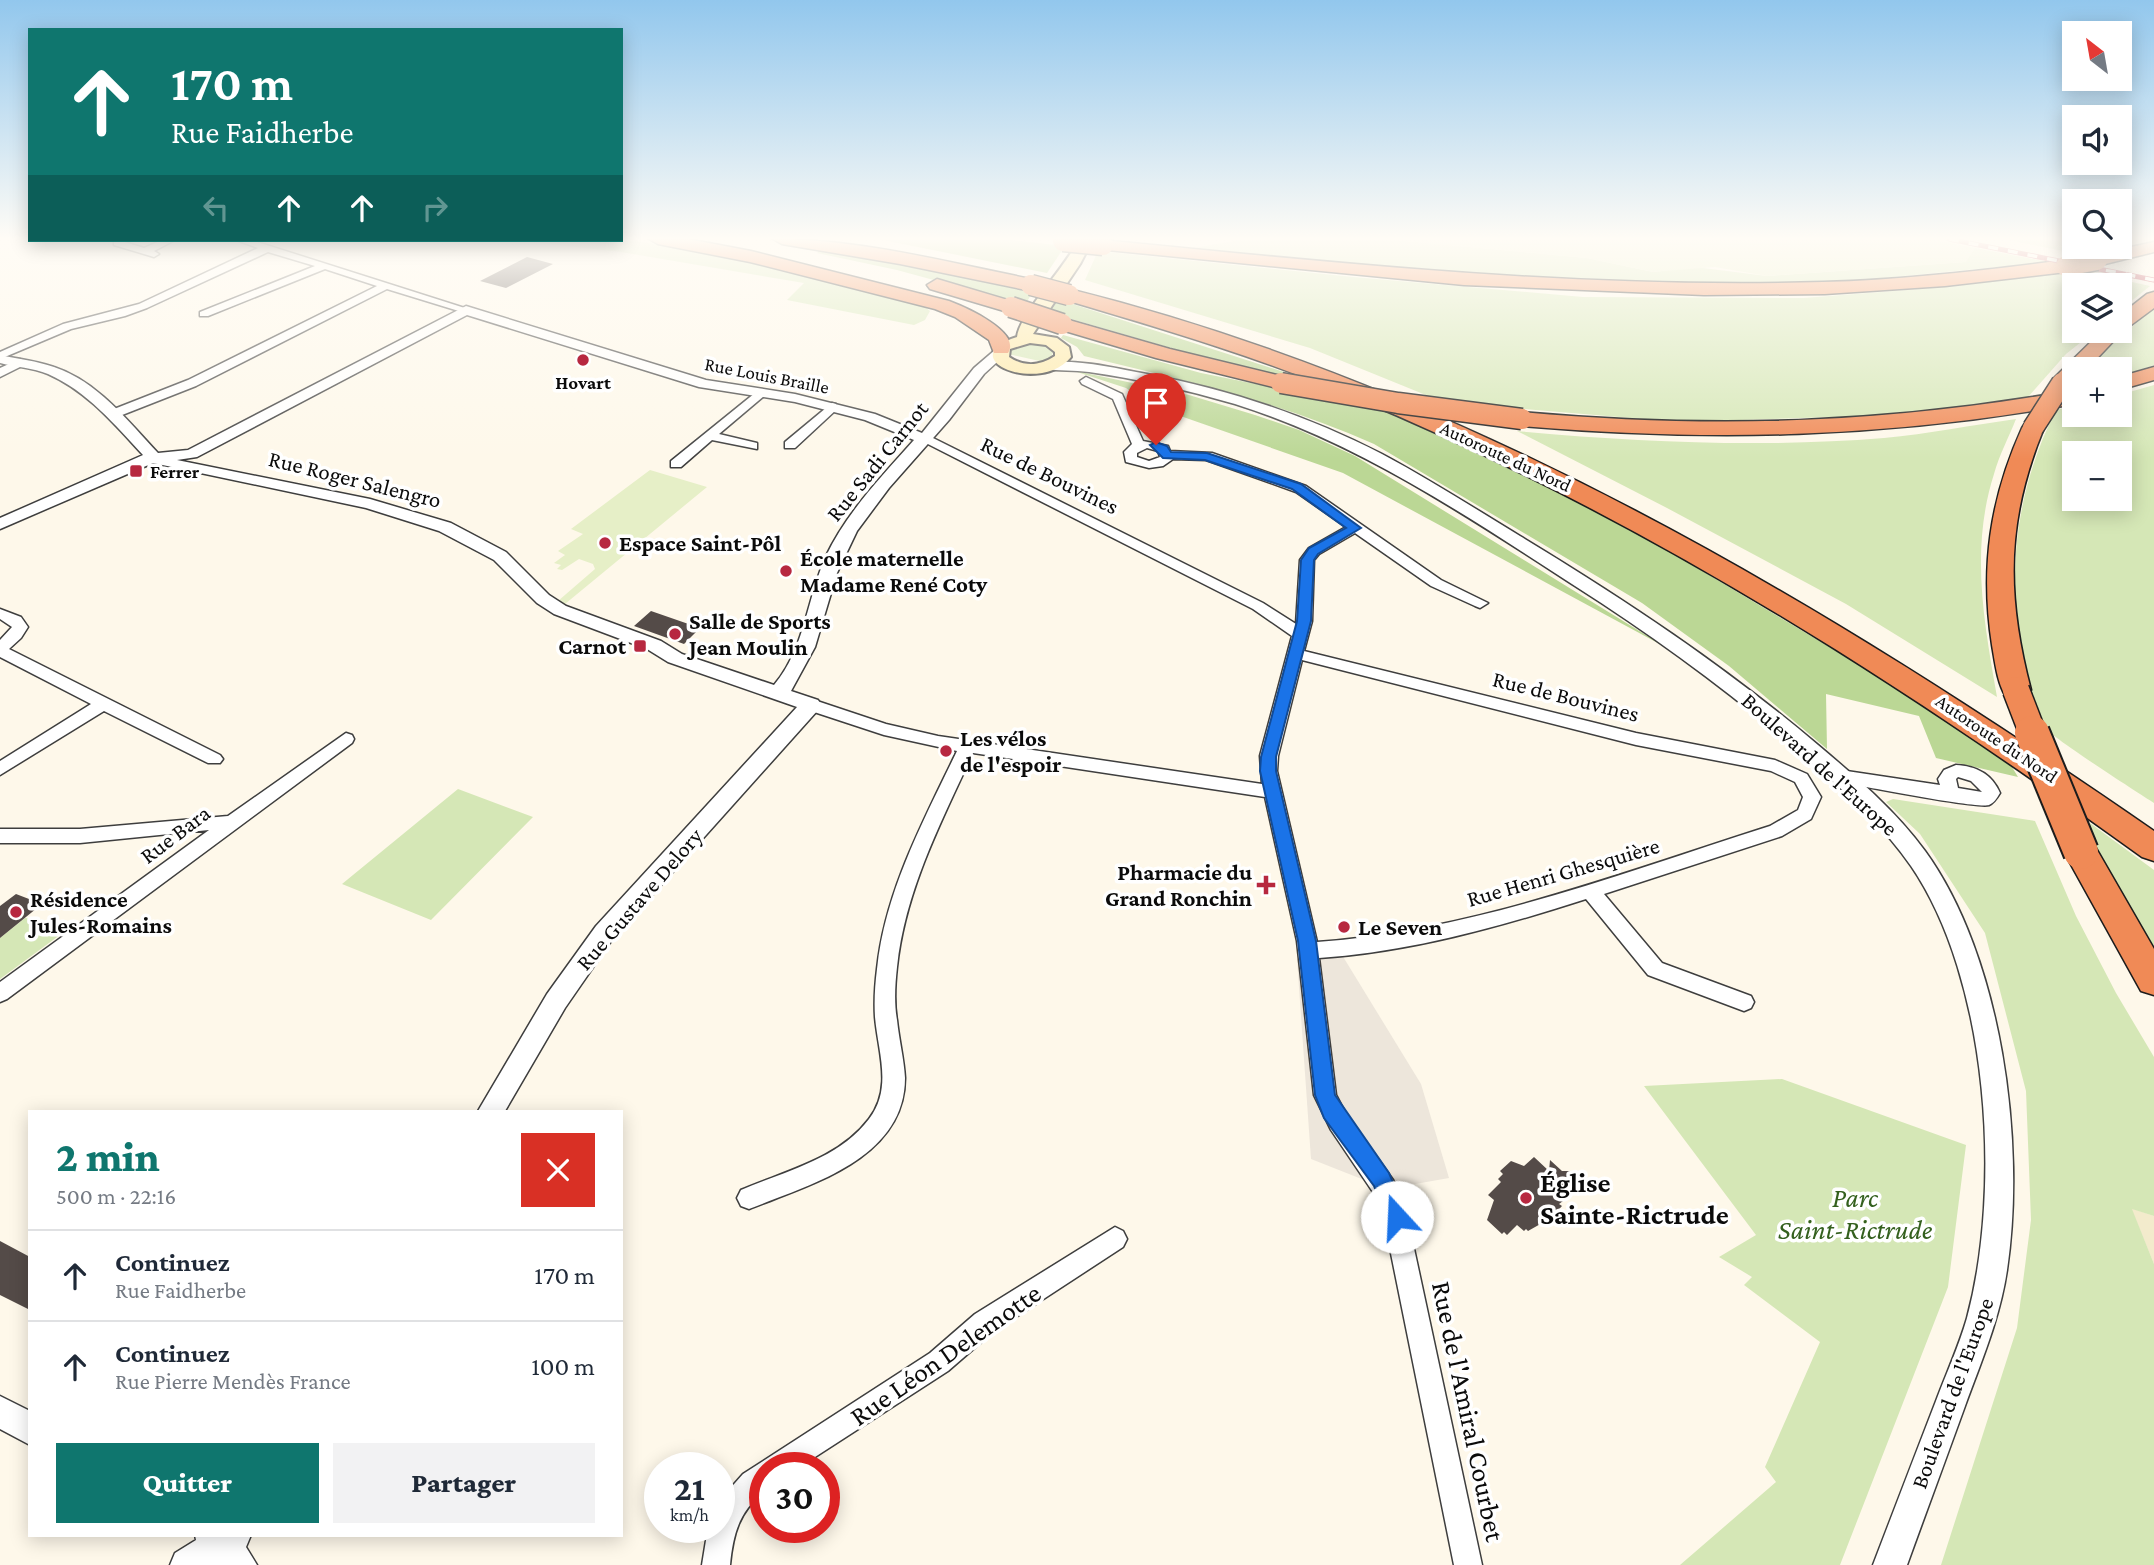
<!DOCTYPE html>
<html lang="fr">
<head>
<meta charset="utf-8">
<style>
  :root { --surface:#fff; --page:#f2f2f3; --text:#1f2937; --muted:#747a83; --line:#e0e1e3; --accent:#0f766e }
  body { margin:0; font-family:"Crimson Pro",serif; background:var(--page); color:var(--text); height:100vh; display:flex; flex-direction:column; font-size:26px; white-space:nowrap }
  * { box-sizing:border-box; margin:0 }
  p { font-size:23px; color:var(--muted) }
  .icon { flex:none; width:38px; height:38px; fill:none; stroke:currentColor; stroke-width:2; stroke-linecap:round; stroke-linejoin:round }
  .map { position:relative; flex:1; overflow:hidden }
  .side { position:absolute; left:28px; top:1110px; width:595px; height:427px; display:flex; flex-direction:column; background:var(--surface); border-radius:0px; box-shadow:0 4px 18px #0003 }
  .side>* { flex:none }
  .top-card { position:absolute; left:28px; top:28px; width:595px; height:214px; border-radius:0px; box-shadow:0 4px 18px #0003; background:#0f766e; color:#fff; overflow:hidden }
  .needle { width:46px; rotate:329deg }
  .controls { position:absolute; left:2062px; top:21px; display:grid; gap:14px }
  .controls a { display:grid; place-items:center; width:70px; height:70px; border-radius:0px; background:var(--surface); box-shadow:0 4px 18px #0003; font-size:35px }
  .speed { position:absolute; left:644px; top:1452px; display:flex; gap:14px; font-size:35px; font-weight:700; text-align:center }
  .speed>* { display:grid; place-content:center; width:91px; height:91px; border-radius:50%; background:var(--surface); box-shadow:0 4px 18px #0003; line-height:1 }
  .speed small { font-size:18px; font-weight:400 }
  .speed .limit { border:10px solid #d22; background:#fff; color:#111 }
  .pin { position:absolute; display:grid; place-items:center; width:60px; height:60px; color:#fff; margin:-72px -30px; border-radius:50% 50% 50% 0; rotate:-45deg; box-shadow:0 0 7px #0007 }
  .pin .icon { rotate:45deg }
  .me { position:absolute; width:77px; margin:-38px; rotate:340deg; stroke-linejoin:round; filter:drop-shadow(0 0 5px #0008) }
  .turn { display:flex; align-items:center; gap:24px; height:147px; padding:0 28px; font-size:32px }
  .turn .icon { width:91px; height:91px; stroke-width:2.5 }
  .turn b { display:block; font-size:49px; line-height:60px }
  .lanes { display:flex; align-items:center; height:66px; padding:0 28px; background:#0003; justify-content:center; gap:35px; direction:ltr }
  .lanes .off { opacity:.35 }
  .round { display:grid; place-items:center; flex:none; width:74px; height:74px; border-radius:0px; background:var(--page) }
  .head { display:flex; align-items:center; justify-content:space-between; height:119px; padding:0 28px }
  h1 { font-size:42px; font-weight:800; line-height:52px; color:var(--accent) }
  .action { display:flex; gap:14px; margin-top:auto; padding:14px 28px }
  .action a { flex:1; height:80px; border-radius:0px; background:var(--accent); color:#fff; font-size:28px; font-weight:800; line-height:80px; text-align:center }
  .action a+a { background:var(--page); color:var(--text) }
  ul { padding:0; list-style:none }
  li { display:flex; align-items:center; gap:21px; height:91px; padding:0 28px; border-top:2px solid var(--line) }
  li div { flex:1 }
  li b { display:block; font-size:26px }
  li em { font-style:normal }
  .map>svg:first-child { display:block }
  .farmland { fill:#f3ebcc }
  .green { fill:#d5e7b6; fill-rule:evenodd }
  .forest { fill:#bbd795 }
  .pitch { fill:#e6efc7 }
  .plaza { fill:#ede6db }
  .building { fill:#544b48 }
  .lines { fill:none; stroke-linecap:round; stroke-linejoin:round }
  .minor-casing { stroke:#3e3e3e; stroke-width:3 }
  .tertiary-casing { stroke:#3e3e3e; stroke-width:3 }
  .secondary-casing { stroke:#2d2d2d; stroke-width:4 }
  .motorway-casing { stroke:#1c1c1c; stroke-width:3 }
  .minor { fill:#fff; fill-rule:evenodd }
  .tertiary { fill:#fff; fill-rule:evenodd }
  .secondary { fill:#fde9a7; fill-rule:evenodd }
  .motorway { fill:#f08a56; fill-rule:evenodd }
  .rail-casing { stroke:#b72840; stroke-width:5 }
  .rail { stroke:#fff; stroke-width:3.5; stroke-dasharray:10; stroke-linecap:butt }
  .motorway-bridge-far2-casing { stroke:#1c1c1c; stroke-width:23; stroke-linecap:butt }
  .motorway-bridge-far1-casing { stroke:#1c1c1c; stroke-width:29; stroke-linecap:butt }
  .motorway-bridge-casing { stroke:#1c1c1c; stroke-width:38; stroke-linecap:butt }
  .motorway-bridge-far2 { stroke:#f08a56; stroke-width:20 }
  .motorway-bridge-far1 { stroke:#f08a56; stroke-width:26 }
  .motorway-bridge { stroke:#f08a56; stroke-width:34 }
  .route { fill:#1a73e8; stroke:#114b97; stroke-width:2 }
  .poi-dot { fill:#b72840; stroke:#fff; stroke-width:2.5 }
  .labels { text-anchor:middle; stroke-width:7; stroke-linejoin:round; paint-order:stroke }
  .far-street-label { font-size:19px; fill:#0b0b0b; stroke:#fff }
  .far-poi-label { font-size:19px; font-weight:bold; fill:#0b0b0b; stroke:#fff }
  .street-label { font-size:23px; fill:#0b0b0b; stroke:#fff }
  .poi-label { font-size:23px; font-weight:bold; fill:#0b0b0b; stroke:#fff; text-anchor:start }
  .near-poi-label { font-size:28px; font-weight:bold; fill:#0b0b0b; stroke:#fff; text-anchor:start }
  .near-park-label { font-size:28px; font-style:italic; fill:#34601e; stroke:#fff }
  .near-street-label { font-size:28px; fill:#0b0b0b; stroke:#fff }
</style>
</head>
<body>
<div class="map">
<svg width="2154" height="1565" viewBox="0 0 2154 1565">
  <rect width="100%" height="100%" fill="#fef8ea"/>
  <path class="farmland" d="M2131 1208 2154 1216V1264Z"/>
  <path class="green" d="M624 239 743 259 923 305 930 311 925 320 914 325 787 300 804 283 621 252 513 240Z
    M1244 239H1384L1587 258 1653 272 1695 267 1767 276 1965 262 1975 248 2049 262 1862 280 1766 285H1645L1415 271 1189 249Z
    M2003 239H2074V247H2117L2083 255Z
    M1098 251 1353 277 1583 297 1804 298 1957 286 2078 270 2150 286 2119 311V285H2074V331H2095L2066 354 2028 397 1895 415 1678 422 1443 402 1310 348 1085 280Z
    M2154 308V365L2119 377V369H2089L2113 343Z
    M1027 343H1039L1053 352 1051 358 1044 362 1008 354 1011 349Z
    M2154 385V803C2137 792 2046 734 2041 724 2034 713 2033 696 2029 683 2003 591 2013 495 2056 410L2074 406V415H2119V395ZM2074 453H2119V499H2074Z
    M2016 419C2009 437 1999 455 1994 474 1970 549 1984 622 1997 697L1846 604 1667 508 1517 431C1638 442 1762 448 1884 438 1928 434 1972 425 2016 419Z
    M458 789 533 817 431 920 342 884Z
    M1893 799 2035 821 2076 916 2116 993 2154 1057V1216L2132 1209 2154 1264V1565H1941L2017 1328 2031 1220 2026 1091 1985 933 1920 834 1886 802Z
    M2079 815 2154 870V946L2122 894Z
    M25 918 44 920 68 929 0 979V938Z
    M1782 1079 1966 1145 1948 1287 1840 1565H1680L1776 1482 1765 1467 1820 1342 1744 1285 1752 1277 1719 1257 1756 1235 1644 1086Z"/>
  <path class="forest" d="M878 239H1002L1065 246 1047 273Z
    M821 249 959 275 1032 293 1025 305 897 270 817 253Z
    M1057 299 1284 372 1316 384 1237 367 1047 312Z
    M1063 335 1201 373 1385 410 1562 494 1654 542 1908 694 2009 762 2018 777 1936 758 1919 716 1826 694 1827 749 1729 666 1642 603 1374 444C1280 402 1183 380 1084 356L1077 347 1061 338Z
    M1071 370 1189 395 1255 415 1299 430 1355 456 1667 648 1343 473 1149 405 1126 388Z"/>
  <path class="pitch" d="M1384 239H1930L1975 248 1966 262 1767 276 1715 267 1653 272 1587 258Z
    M650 470 707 487 565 604 558 601 595 569 593 564 579 559 562 570 557 569 561 565 554 563 565 555 558 551 583 534 571 529Z"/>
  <path class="plaza" d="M1342 955 1421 1084 1449 1178 1387 1189 1311 1159 1297 959Z"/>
  <path class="building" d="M527 257 553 264 506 288 480 281Z
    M651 611 700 628 684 644 634 626Z
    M16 894 42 904 0 938V906Z
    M1534 1157 1549 1171 1550 1160 1562 1171H1575L1555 1193 1563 1201 1559 1204 1562 1206 1551 1218 1528 1231 1526 1229 1524 1231 1517 1225 1507 1235 1504 1232 1502 1234 1487 1220 1494 1200 1488 1195 1501 1182 1498 1179 1503 1174 1500 1171 1511 1161 1524 1166Z
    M0 1241 30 1257V1310L0 1295Z"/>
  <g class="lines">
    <defs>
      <path id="minor" d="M118 240 144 248 162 240H175L154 251 159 254 154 257 114 245V241Z
        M236 240H251L471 310 462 312 387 289 196 386 117 417H109V411L188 380 377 286 325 269 208 316H200V312L315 266 268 252 147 308 125 316 71 329 0 359V352L63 324 139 304 258 248Z
        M20 359 24 361V365L0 377V368Z
        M1086 377 1122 394 1143 441 1168 446 1170 451 1212 453 1306 486 1441 580 1488 603 1480 608 1475 606 1431 586 1355 533 1319 554 1314 560 1312 621 1304 651 1636 733 1775 760 1807 774 1821 797 1811 819 1782 836 1604 894 1662 963 1751 996 1754 1002 1751 1008 1744 1011 1648 975 1586 899C1499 927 1410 952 1319 958L1336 1095 1347 1116 1393 1180 1404 1202 1482 1565H1454L1381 1204 1331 1130 1314 1095 1297 941 1265 797 973 753C941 822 905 891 897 967 895 985 894 1003 897 1020 899 1040 904 1059 905 1078 905 1159 809 1185 749 1209L741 1206 737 1198 741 1190C785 1171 839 1159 869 1119 893 1088 878 1052 875 1017 874 1001 875 985 877 969 885 891 924 820 957 751L884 735 805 709 803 705 805 701 811 699 886 724 938 736 1262 784 1260 756 1292 636 1253 609 918 439 924 435 929 436 1263 603 1296 624 1300 560 1309 548 1346 527 1296 492 1206 460 1173 459 1163 466 1149 468 1126 462 1124 452 1132 444 1113 399 1082 384 1080 381ZM1147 448 1158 451 1160 457 1149 461 1137 457V453ZM1302 660 1636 745 1771 771 1795 782 1803 797 1798 810 1770 826C1622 873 1473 931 1317 942L1277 771 1278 756Z
        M760 389 766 393 764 396 719 434 757 443V449L712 440 681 467H671V461Z
        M832 403 836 404V410L795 448H785V442Z
        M0 609 21 617 28 627 21 638 9 649 220 755 223 759 220 763H208L104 711 0 775V761L91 704 0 657V640L12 627 0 619Z
        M346 733 352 735 354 739 352 743 7 999 0 1002V982L209 830 80 843H0V829H80L228 816Z
        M1956 765C1976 766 1992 774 2000 793 1997 798 1994 803 1989 805 1977 809 1862 786 1840 782L1834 780 1831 776 1834 772 1840 770 1940 785 1938 779 1944 770ZM1958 777 1971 781 1982 792 1958 788 1956 779Z
        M1115 1227 1123 1231 1127 1239 1123 1247 993 1332 948 1371 798 1468H765V1491C739 1511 733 1534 730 1565H702L708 1528H719V1501L743 1474 930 1353 975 1314Z"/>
      <path id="tertiary" d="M466 306 706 380 795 394 875 414 922 433 974 368 995 350H1005L1007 353 984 374 949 420 889 488 857 531 837 573 815 647 791 691 818 700 821 705 818 710 612 940 565 1008 505 1111H478L547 994 596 926 797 707 668 662 647 649 554 614 537 603 494 560 439 531 366 508 153 463 0 529V518L143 455C115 425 87 391 48 374 33 368 16 367 0 363V355C18 359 37 361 54 367 97 381 128 421 158 453L188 450ZM467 315 699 387 795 402 865 420 914 440C882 476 847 512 826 556 807 598 805 649 774 685L682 654 661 641 566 606 549 595 506 552 451 523 370 499 177 460 197 457Z
        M1050 362C1083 360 1115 368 1147 374 1228 389 1308 416 1382 454 1429 479 1474 508 1520 536 1624 599 1725 666 1818 745 1856 777 1895 810 1925 851 2002 957 2026 1143 2007 1270 2000 1318 1981 1362 1965 1406 1946 1459 1926 1512 1907 1565H1873C1894 1510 1915 1455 1936 1401 1946 1374 1959 1346 1967 1318 2002 1188 1989 980 1911 866 1883 825 1845 792 1808 759 1735 696 1657 638 1575 586 1467 516 1359 443 1235 404 1187 390 1138 379 1089 372 1074 370 1059 371 1045 369L1043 366Z
        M0 1396 30 1411V1445L0 1429Z
        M195 1535H251L246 1547 257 1565H170L175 1553 196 1540Z"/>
      <path id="secondary" d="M1079 239H1093L1080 264 1033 334 1057 338 1069 347 1071 357C1040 396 950 358 1017 337 1020 313 1066 267 1079 239ZM1030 343 1046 345 1055 352V356C1040 366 1024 367 1009 357L1010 349Z"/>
      <path id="motorway" d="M649 239H688L751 251 949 301C965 307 1022 332 1008 353H994L989 340 955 317 935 309 750 262 658 244Z
        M773 239C860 239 946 262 1031 279L1041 285 1031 291 900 264 782 244Z
        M1103 240C1342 264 1582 289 1823 282 1904 280 1985 270 2066 260L2075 266 2066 272 1945 286 1825 294 1704 295 1464 285 1097 249 1094 245Z
        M2154 242V252L2097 266 2088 260 2090 256Z
        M937 279 1018 303 1021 307 1011 313 930 289 927 285Z
        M1069 289C1466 388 1821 601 2154 831V861L2142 857C1893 678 1639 515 1353 397 1259 357 1160 328 1062 299L1059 295Z
        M2154 292V308L2123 331 2087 369H2074V383L2070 388H2054L2051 383 2054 378 2102 331H2119V316L2147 294Z
        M1062 318 1170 349 1289 378 1292 383 1289 388 1281 389 1156 358 1055 328 1052 324 1055 320Z
        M2154 367V380L2119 390V377Z
        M2074 390V404C1886 438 1712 442 1522 426L1514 424 1511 419 1514 414 1522 412C1712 429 1886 424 2074 390Z
        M2033 421 2041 423 2044 428C2006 520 2006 595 2031 690L2026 697 2016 700 2006 697C1997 682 1995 662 1992 645 1980 568 1990 499 2022 428L2025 423Z
        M2081 839 2093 843 2154 949V995L2141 991 2064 852 2069 843Z"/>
    </defs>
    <use href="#minor" class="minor-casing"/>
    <use href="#tertiary" class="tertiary-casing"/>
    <use href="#secondary" class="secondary-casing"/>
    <use href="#motorway" class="motorway-casing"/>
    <use href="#minor" class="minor"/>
    <use href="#tertiary" class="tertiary"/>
    <use href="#secondary" class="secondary"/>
    <use href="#motorway" class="motorway"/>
    <defs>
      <path id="rail" d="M1949 239 2154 280"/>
    </defs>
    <use href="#rail" class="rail-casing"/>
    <use href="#rail" class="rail"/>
    <defs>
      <path id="motorway-bridge-far2" d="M1063 241 1103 245
        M2066 266 2097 260
        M1031 285 1069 295
        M1011 307 1062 324
        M1281 383 1398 403 1522 419
        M2033 428 2062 383"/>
      <path id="motorway-bridge-far1" d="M2016 690 2033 734"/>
      <path id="motorway-bridge" d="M2032 733 2081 852"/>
    </defs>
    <use href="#motorway-bridge-far2" class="motorway-bridge-far2-casing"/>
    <use href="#motorway-bridge-far1" class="motorway-bridge-far1-casing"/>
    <use href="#motorway-bridge" class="motorway-bridge-casing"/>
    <use href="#motorway-bridge-far2" class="motorway-bridge-far2"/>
    <use href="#motorway-bridge-far1" class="motorway-bridge-far1"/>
    <use href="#motorway-bridge" class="motorway-bridge"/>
  </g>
  <linearGradient id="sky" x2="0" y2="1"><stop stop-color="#92c7ed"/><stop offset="0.52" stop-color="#fffcf6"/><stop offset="1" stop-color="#fffcf6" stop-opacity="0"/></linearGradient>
  <rect width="2154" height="459" fill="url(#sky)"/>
  <path class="route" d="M1156 442 1167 446 1171 452 1207 453 1301 484 1361 528 1318 554 1314 560 1311 621 1276 757V771L1316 941 1335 1095 1389 1173 1408 1217 1404 1225 1397 1228 1389 1225 1374 1186 1324 1118 1315 1095 1298 941 1260 771 1261 757 1297 621 1301 560 1309 548 1346 528 1292 489 1205 460 1163 458 1150 445Z"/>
  <g class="poi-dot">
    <circle cx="583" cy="360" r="7"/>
    <rect x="129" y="464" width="14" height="14" rx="3.5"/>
    <circle cx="605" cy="543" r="7"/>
    <circle cx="786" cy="571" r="7"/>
    <circle cx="675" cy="634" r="7"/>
    <rect x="633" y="639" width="14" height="14" rx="3.5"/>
    <circle cx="946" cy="751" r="7"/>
    <path d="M1262.5 874.5h7v7h7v7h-7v7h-7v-7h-7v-7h7z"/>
    <circle cx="16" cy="912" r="7"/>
    <circle cx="1344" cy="927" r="7"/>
    <circle cx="1526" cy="1198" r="7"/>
  </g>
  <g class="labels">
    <g class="far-street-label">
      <text transform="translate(767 375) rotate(11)" y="7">Rue Louis Braille</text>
      <text transform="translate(1506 456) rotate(25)" y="7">Autoroute du Nord</text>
      <text transform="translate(1997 738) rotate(34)" y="7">Autoroute du Nord</text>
    </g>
    <g class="far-poi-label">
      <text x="583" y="389">Hovart</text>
      <text x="150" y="478" text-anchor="start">Ferrer</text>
    </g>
    <g class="street-label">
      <text transform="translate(877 461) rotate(-51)" y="8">Rue Sadi Carnot</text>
      <text transform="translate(1050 475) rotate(26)" y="8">Rue de Bouvines</text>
      <text transform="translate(355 479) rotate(14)" y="8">Rue Roger Salengro</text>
      <text transform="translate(1566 696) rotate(14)" y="8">Rue de Bouvines</text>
      <text transform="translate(1820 764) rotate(42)" y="8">Boulevard de l'Europe</text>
      <text transform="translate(175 834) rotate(-37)" y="8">Rue Bara</text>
      <text transform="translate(1563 872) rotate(-16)" y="8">Rue Henri Ghesquière</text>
      <text transform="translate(639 899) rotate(-49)" y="8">Rue Gustave Delory</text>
      <text transform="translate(1952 1393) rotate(-70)" y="8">Boulevard de l'Europe</text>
    </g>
    <g class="poi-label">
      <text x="619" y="551">Espace Saint-Pôl</text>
      <text x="800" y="566">École maternelle<tspan x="800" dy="26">Madame René Coty</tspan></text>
      <text x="689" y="629">Salle de Sports<tspan x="689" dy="26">Jean Moulin</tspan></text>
      <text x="626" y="654" text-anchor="end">Carnot</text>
      <text x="960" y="746">Les vélos<tspan x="960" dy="26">de l'espoir</tspan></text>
      <text x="1252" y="880" text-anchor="end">Pharmacie du<tspan x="1252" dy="26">Grand Ronchin</tspan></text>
      <text x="30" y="907">Résidence<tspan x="30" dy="26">Jules-Romains</tspan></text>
      <text x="1358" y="935">Le Seven</text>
    </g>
    <g class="near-poi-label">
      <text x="1540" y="1192">Église<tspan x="1540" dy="32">Sainte-Rictrude</tspan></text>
    </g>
    <g class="near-park-label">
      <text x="1855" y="1207">Parc<tspan x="1855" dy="32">Saint-Rictrude</tspan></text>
    </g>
    <g class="near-street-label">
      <text transform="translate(945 1354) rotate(-35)" y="10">Rue Léon Delemotte</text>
      <text transform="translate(1469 1411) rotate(78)" y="10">Rue de l'Amiral Courbet</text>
    </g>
  </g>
</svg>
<div class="controls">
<a><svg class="needle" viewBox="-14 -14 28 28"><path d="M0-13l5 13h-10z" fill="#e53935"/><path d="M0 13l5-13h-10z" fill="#747a83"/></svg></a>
<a><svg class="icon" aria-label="sound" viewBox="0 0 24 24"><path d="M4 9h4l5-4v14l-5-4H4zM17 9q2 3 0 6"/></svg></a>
<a><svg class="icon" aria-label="search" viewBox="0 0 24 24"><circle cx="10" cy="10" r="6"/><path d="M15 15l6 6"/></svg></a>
<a><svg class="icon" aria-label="layers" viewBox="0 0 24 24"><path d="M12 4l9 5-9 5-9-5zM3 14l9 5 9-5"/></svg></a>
<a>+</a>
<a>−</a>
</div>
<div class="speed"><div>21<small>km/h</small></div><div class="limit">30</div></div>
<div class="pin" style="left:1156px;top:445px;background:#d93025"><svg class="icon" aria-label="arrive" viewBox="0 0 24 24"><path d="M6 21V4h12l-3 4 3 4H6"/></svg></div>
<svg class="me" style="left:1397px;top:1217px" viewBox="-20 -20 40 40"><circle r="19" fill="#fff"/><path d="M0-13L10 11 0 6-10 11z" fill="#1a73e8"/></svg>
<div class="top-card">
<div class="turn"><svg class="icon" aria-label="ahead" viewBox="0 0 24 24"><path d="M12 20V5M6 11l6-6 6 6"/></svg><div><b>170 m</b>Rue Faidherbe</div></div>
<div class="lanes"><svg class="icon off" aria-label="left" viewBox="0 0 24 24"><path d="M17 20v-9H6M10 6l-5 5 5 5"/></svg><svg class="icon" aria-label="ahead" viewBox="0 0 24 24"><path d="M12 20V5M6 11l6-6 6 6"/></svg><svg class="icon" aria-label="ahead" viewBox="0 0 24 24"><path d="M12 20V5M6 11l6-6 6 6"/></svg><svg class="icon off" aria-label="right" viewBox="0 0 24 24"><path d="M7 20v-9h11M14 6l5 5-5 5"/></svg></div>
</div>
<section class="side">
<div class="head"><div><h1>2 min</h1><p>500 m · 22:16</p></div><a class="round" style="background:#d93025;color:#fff"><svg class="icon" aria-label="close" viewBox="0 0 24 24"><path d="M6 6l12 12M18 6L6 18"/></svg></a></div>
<ul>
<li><svg class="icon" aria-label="ahead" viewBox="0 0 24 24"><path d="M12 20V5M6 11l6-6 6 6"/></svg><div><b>Continuez</b><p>Rue Faidherbe</p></div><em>170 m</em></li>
<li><svg class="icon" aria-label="ahead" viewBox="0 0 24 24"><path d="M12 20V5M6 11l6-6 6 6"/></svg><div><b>Continuez</b><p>Rue Pierre Mendès France</p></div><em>100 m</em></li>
</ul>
<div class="action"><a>Quitter</a><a>Partager</a></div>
</section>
</div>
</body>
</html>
